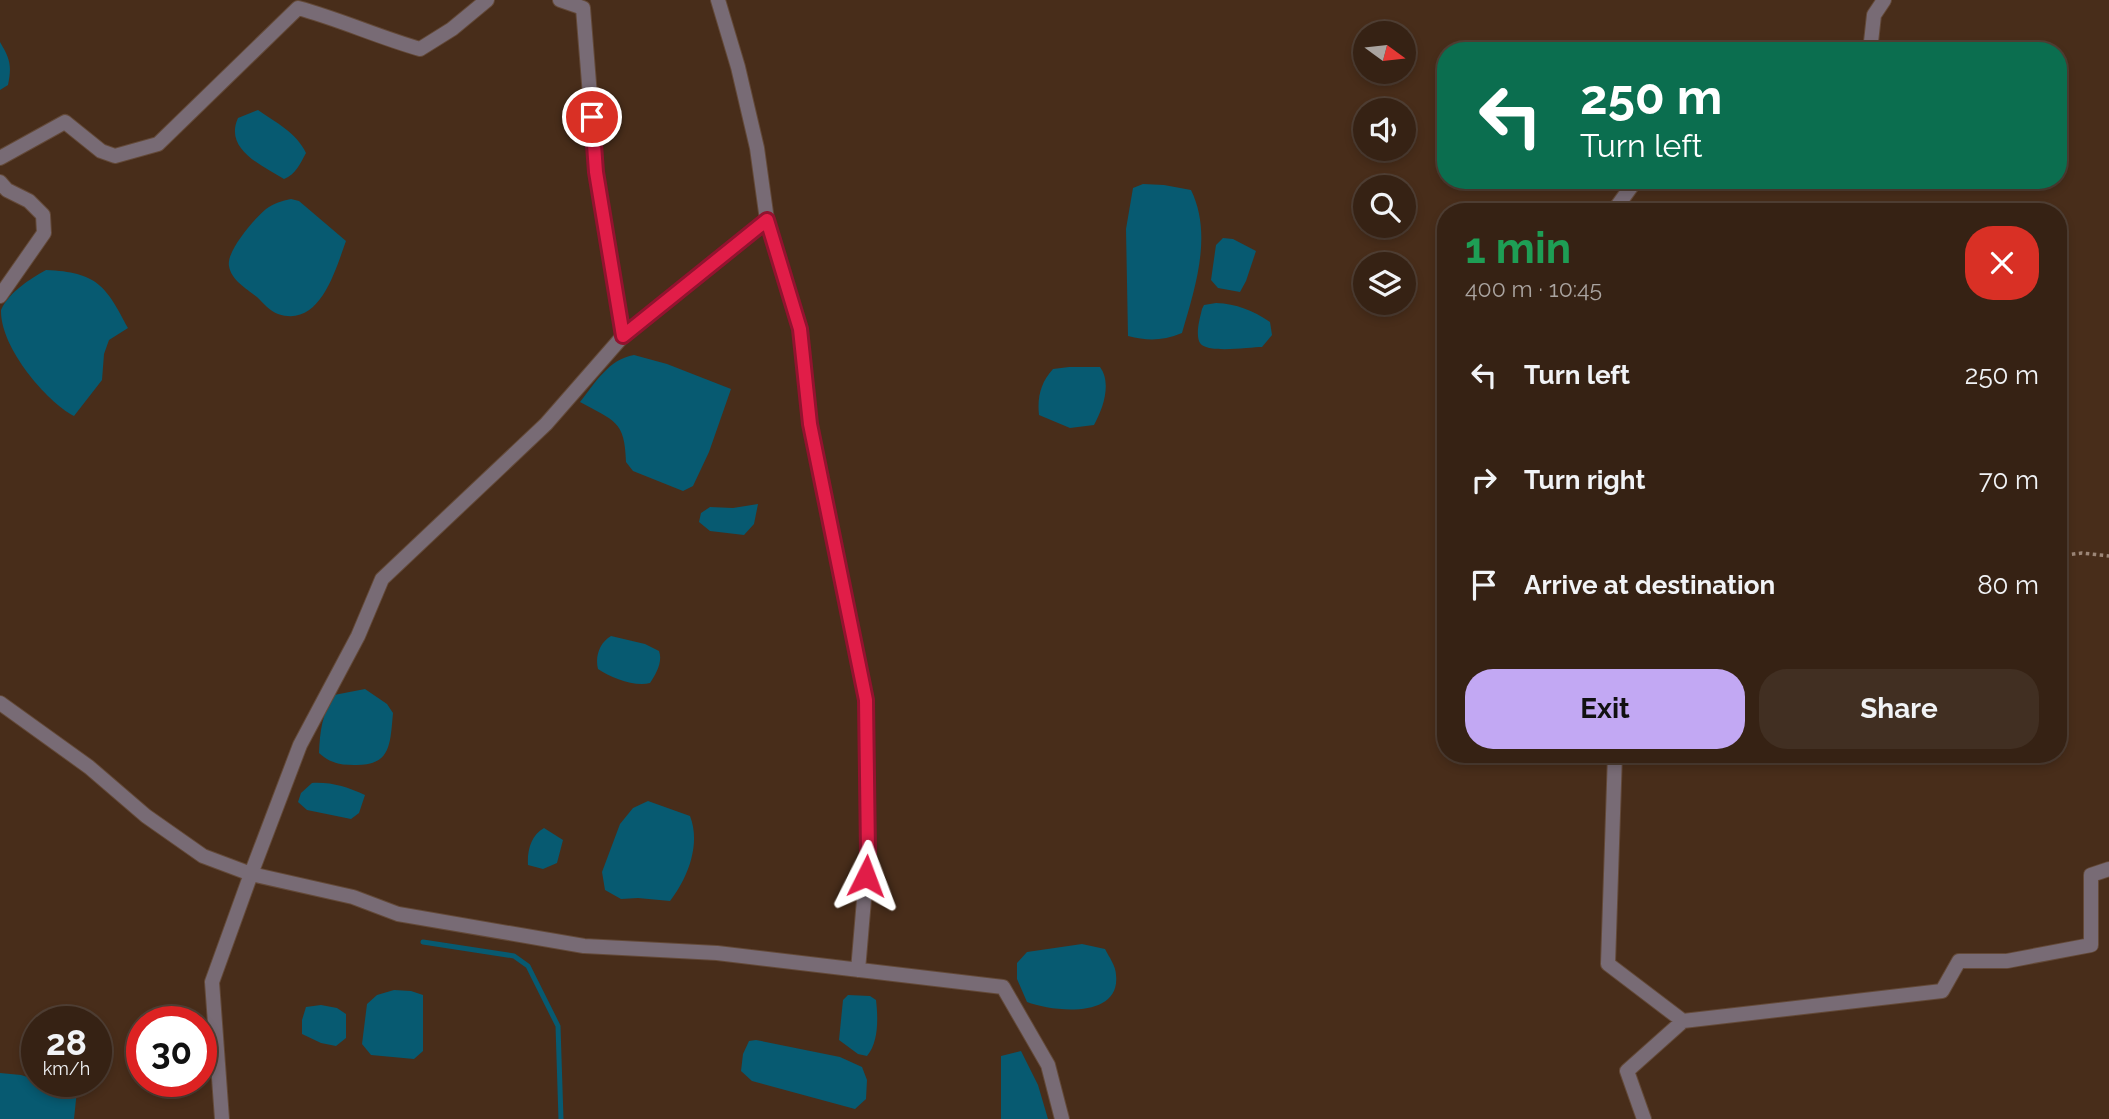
<!DOCTYPE html>
<html lang="en">
<head>
<meta charset="utf-8">
<style>
  :root { --surface:#362214; --page:#412f22; --text:#f1f3f6; --muted:#aaa4a0; --line:#503f34; --accent:#c2a8f3 }
  body { margin:0; font-family:Raleway,sans-serif; background:var(--page); color:var(--text); height:100vh; display:flex; flex-direction:column; font-size:26px; white-space:nowrap }
  * { box-sizing:border-box; margin:0 }
  p { font-size:23px; color:var(--muted) }
  .icon { flex:none; width:38px; height:38px; fill:none; stroke:currentColor; stroke-width:2; stroke-linecap:round; stroke-linejoin:round }
  .map { position:relative; flex:1; overflow:hidden }
  .side { position:absolute; left:1437px; top:203px; width:630px; height:560px; display:flex; flex-direction:column; background:var(--surface); border-radius:28px; box-shadow:0 4px 10px #0003,0 0 0 2px var(--line) }
  .side>* { flex:none }
  .banner { position:absolute; left:1437px; top:42px; width:630px; height:147px; border-radius:28px; box-shadow:0 4px 10px #0003,0 0 0 2px var(--line); background:#0b6e4f; color:#fff; overflow:hidden }
  .needle { width:46px; rotate:105deg }
  .fabs { position:absolute; left:1353px; top:21px; display:grid; gap:14px }
  .fabs a { display:grid; place-items:center; width:63px; height:63px; border-radius:50%; background:var(--surface); box-shadow:0 4px 10px #0003,0 0 0 2px var(--line); font-size:35px }
  .speed { position:absolute; left:21px; top:1006px; display:flex; gap:14px; font-size:35px; font-weight:700; text-align:center }
  .speed>* { display:grid; place-content:center; width:91px; height:91px; border-radius:50%; background:var(--surface); box-shadow:0 4px 10px #0003,0 0 0 2px var(--line); line-height:1 }
  .speed small { font-size:18px; font-weight:400 }
  .speed .limit { border:10px solid #d22; background:#fff; color:#111 }
  .pin { position:absolute; display:grid; place-items:center; width:60px; height:60px; color:#fff; margin:-30px; border:4px solid #fff; border-radius:50%; box-shadow:0 2px 7px #0007 }
  .me { position:absolute; width:77px; margin:-38px; rotate:3deg; stroke-linejoin:round; filter:drop-shadow(0 0 5px #0008) }
  .turn { display:flex; align-items:center; gap:24px; height:147px; padding:0 28px; font-size:32px }
  .turn .icon { width:91px; height:91px; stroke-width:2.5 }
  .turn b { display:block; font-size:49px; line-height:60px }
  .round { display:grid; place-items:center; flex:none; width:74px; height:74px; border-radius:28px; background:var(--page) }
  .headline { display:flex; align-items:center; justify-content:space-between; height:119px; padding:0 28px }
  h1 { font-size:42px; font-weight:700; line-height:52px; color:#1e9e55 }
  .cta { display:flex; gap:14px; margin-top:auto; padding:14px 28px }
  .cta a { flex:1; height:80px; border-radius:28px; background:var(--accent); color:#111; font-size:28px; font-weight:700; line-height:80px; text-align:center }
  .cta a+a { background:var(--page); color:var(--text) }
  ul { padding:0; list-style:none }
  li { display:flex; align-items:center; gap:21px; height:105px; padding:0 28px }
  li div { flex:1 }
  li b { display:block; font-size:26px }
  li em { font-style:normal }
  .map>svg:first-child { display:block }
  .water { fill:#075a71 }
  .lines { fill:none; stroke-linecap:round; stroke-linejoin:round }
  .stream { stroke:#075a71; stroke-width:5 }
  .street-casing { stroke:#634938; stroke-width:16 }
  .path { stroke:#9c8677; stroke-width:3.5; stroke-dasharray:3.5 3.5; stroke-linecap:butt }
  .street { stroke:#786b75; stroke-width:14 }
  .route-casing { stroke:#92132f; stroke-width:18 }
  .route { stroke:#e11d48; stroke-width:12 }
</style>
</head>
<body>
<div class="map">
<svg width="2109" height="1119" viewBox="0 0 2109 1119">
  <rect width="100%" height="100%" fill="#482d1a"/>
  <path class="water" d="M0 42C10 59 12 65 8 85L0 90Z
    M258 110C275 122 297 133 306 153 300 164 296 174 284 179 261 165 224 149 238 118Z
    M1143 184 1164 185 1191 190C1213 235 1195 288 1182 333 1162 341 1148 341 1128 336L1126 229 1133 188Z
    M291 199 299 201 346 241C335 271 320 328 278 314 270 311 263 303 257 297 247 289 231 280 229 266 226 251 255 218 266 209 274 203 282 201 291 199Z
    M1223 238 1233 239 1256 251 1246 281 1240 292 1218 288 1211 280 1216 245Z
    M46 270C97 272 106 286 128 328L109 340 104 354 102 380 74 416C46 401 0 347 1 310 9 292 30 279 46 270Z
    M1216 303C1237 304 1252 310 1270 322L1272 335 1262 347C1250 347 1207 354 1200 343 1195 334 1200 318 1202 309L1204 305Z
    M634 355 667 364 731 389 709 452 693 486 683 491 633 471 626 462C625 420 614 421 580 402 595 383 609 359 634 355Z
    M1069 367H1100C1112 383 1103 409 1094 425L1070 428 1039 415C1037 397 1041 382 1053 369Z
    M758 504 754 524 744 535 710 531 699 522 701 513 710 507 733 508Z
    M611 636 645 644 659 651C663 662 656 674 650 683 635 687 611 678 598 669 595 657 599 643 611 636Z
    M365 689 387 704 393 713C390 745 391 766 354 765 340 765 330 763 319 753 320 731 322 714 334 695Z
    M312 783C332 782 347 787 365 795L359 813 351 819 307 810 298 802 301 793Z
    M648 801 690 816C701 844 688 878 670 901L638 898 621 899 605 890 602 872 620 824 633 808Z
    M544 828 563 840 557 863 543 869 528 865C527 851 531 835 544 828Z
    M1082 944 1105 949C1109 957 1116 966 1116 975 1121 1019 1053 1012 1027 1002L1017 979V963L1027 952Z
    M394 990 411 991 423 995V1051L414 1059 371 1055 362 1044 367 1004 377 995Z
    M848 995 870 996 876 1000C878 1017 879 1042 867 1056L858 1054 839 1040 843 1000Z
    M321 1005 337 1008 346 1014V1038L336 1046 321 1043 302 1034V1020L306 1007Z
    M756 1040 840 1057 862 1067 867 1080 866 1099 855 1109 752 1081 741 1071 743 1054 749 1041Z
    M1021 1051 1038 1085 1048 1119H1001V1056Z
    M0 1073 21 1075 37 1080V1082H66L77 1090 74 1119H0Z"/>
  <g class="lines">
    <path class="stream" d="M423 942 514 956 528 966 558 1026 561 1119"/>
    <defs>
      <path id="street" d="M560 0 583 8 596 171 623 336 546 424 382 579 358 636 300 745 251 874 353 897 398 914 584 946 717 953 1003 987 1048 1065 1062 1119
        M1870 51 1874 15 1884 0
        M0 158 65 122 101 151 115 156 158 144 298 8C339 19 378 37 420 49L452 29 487 0
        M0 182 7 190 29 201 43 215 44 233 0 296
        M1613 212 1636 180
        M767 220 800 329 810 424 866 700 868 853 858 970
        M623 336 767 220 757 148 738 67 718 0
        M0 703 89 767 146 816 203 856 251 874 212 982 222 1119
        M1615 754 1608 964 1683 1021
        M1644 1119 1627 1071 1683 1021 1942 991 1959 961H2007L2091 945V875L2109 869"/>
    </defs>
    <use href="#street" class="street-casing"/>
    <path class="path" d="M2058 556 2082 553 2109 556"/>
    <use href="#street" class="street"/>
  </g>
  <g class="lines">
    <defs>
      <path id="route" d="M592 117 596 172 623 336 767 220 800 329 810 424 866 700 868 853 866 876"/>
    </defs>
    <use href="#route" class="route-casing"/>
    <use href="#route" class="route"/>
  </g>
</svg>
<div class="fabs">
<a><svg class="needle" viewBox="-14 -14 28 28"><path d="M0-13l5 13h-10z" fill="#e53935"/><path d="M0 13l5-13h-10z" fill="#aaa4a0"/></svg></a>
<a><svg class="icon" aria-label="sound" viewBox="0 0 24 24"><path d="M4 9h4l5-4v14l-5-4H4zM17 9q2 3 0 6"/></svg></a>
<a><svg class="icon" aria-label="search" viewBox="0 0 24 24"><circle cx="10" cy="10" r="6"/><path d="M15 15l6 6"/></svg></a>
<a><svg class="icon" aria-label="layers" viewBox="0 0 24 24"><path d="M12 4l9 5-9 5-9-5zM3 14l9 5 9-5"/></svg></a>
</div>
<div class="speed"><div>28<small>km/h</small></div><div class="limit">30</div></div>
<div class="pin" style="left:592px;top:117px;background:#d93025"><svg class="icon" aria-label="arrive" viewBox="0 0 24 24"><path d="M6 21V4h12l-3 4 3 4H6"/></svg></div>
<svg class="me" style="left:866px;top:876px" viewBox="-20 -20 40 40"><path d="M0-17L14 15 0 8-14 15z" fill="#e11d48" stroke="#fff" stroke-width="4"/></svg>
<div class="banner">
<div class="turn"><svg class="icon" aria-label="left" viewBox="0 0 24 24"><path d="M17 20v-9H6M10 6l-5 5 5 5"/></svg><div><b>250 m</b>Turn left</div></div>
</div>
<section class="side">
<div class="headline"><div><h1>1 min</h1><p>400 m · 10:45</p></div><a class="round" style="background:#d93025;color:#fff"><svg class="icon" aria-label="close" viewBox="0 0 24 24"><path d="M6 6l12 12M18 6L6 18"/></svg></a></div>
<ul>
<li><svg class="icon" aria-label="left" viewBox="0 0 24 24"><path d="M17 20v-9H6M10 6l-5 5 5 5"/></svg><div><b>Turn left</b></div><em>250 m</em></li>
<li><svg class="icon" aria-label="right" viewBox="0 0 24 24"><path d="M7 20v-9h11M14 6l5 5-5 5"/></svg><div><b>Turn right</b></div><em>70 m</em></li>
<li><svg class="icon" aria-label="arrive" viewBox="0 0 24 24"><path d="M6 21V4h12l-3 4 3 4H6"/></svg><div><b>Arrive at destination</b></div><em>80 m</em></li>
</ul>
<div class="cta"><a>Exit</a><a>Share</a></div>
</section>
</div>
</body>
</html>
